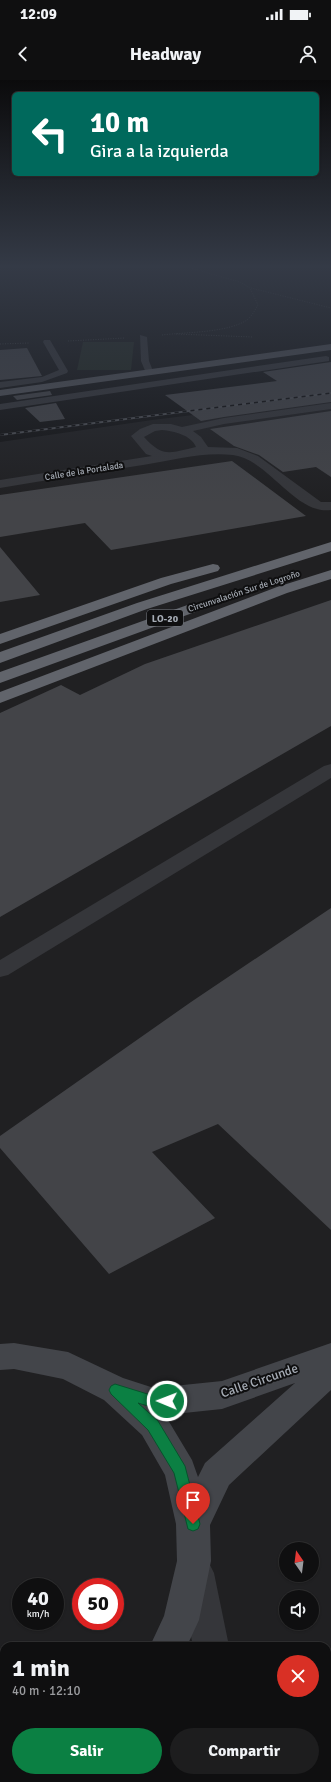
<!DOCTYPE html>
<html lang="es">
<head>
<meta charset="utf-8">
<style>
  :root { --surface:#0f0f10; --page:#1d1d1e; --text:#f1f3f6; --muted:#9b9c9f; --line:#2f2f30; --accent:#0b8043 }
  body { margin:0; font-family:Signika,sans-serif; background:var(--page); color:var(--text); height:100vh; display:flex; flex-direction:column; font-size:15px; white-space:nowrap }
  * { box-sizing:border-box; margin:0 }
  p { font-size:13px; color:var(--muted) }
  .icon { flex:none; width:22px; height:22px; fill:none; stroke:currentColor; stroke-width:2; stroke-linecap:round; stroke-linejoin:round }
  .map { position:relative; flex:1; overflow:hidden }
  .side { position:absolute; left:0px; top:1562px; width:331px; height:140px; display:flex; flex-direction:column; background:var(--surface); border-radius:12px 12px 0 0; box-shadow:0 1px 3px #0004,0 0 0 1px var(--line) }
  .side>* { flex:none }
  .guide { position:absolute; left:12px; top:12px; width:307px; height:84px; border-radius:6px; box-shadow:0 1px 3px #0004,0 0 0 1px var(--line); background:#00695c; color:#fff; overflow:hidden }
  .needle { width:26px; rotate:346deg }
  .tools { position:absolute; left:279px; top:1462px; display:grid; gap:8px }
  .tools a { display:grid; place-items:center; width:40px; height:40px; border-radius:50%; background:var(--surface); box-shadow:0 1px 3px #0004,0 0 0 1px var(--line); font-size:20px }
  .speed { position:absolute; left:12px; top:1498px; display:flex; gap:8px; font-size:20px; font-weight:700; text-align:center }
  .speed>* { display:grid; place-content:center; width:52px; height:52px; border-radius:50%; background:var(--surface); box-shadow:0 1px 3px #0004,0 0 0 1px var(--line); line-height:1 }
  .speed small { font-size:10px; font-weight:400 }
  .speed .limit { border:6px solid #d22; background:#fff; color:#111 }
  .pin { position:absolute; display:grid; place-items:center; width:34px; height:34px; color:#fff; margin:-41px -17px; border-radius:50% 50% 50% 0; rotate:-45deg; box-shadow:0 0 4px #0007 }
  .pin .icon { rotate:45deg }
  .me { position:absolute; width:44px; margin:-22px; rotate:271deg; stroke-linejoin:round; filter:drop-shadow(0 0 3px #0008) }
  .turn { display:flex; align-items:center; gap:14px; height:84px; padding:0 12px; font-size:18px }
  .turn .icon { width:52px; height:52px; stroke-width:2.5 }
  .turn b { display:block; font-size:28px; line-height:34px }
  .round { display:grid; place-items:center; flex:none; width:42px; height:42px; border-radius:21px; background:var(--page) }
  .overview { display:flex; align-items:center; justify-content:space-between; height:68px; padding:0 12px }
  h1 { font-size:24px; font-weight:700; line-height:30px }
  .cta { display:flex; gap:8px; margin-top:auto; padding:8px 12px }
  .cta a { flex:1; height:46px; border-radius:24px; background:var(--accent); color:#fff; font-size:16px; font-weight:700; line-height:46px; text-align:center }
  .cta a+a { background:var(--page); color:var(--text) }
  .status { display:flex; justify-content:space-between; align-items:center; height:28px; padding:0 20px; background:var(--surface); direction:ltr }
  .status svg { height:11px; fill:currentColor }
  header { display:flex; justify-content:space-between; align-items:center; height:52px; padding:0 12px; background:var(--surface); font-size:18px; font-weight:700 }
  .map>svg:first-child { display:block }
  .built { fill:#202022; fill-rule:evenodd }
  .green { fill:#202821 }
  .building { fill:#434448 }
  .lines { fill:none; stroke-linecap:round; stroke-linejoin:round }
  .path { stroke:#3b3d41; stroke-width:1; stroke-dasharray:1 1.5; stroke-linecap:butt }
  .lane { fill:#35363a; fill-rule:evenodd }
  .street { fill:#35363a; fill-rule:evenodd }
  .secondary { fill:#43454a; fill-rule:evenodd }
  .primary { fill:#515359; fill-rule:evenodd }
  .highway { fill:#61646b; fill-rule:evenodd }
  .rail-casing { stroke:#4c4e53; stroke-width:2 }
  .rail { stroke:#0f0f10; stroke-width:1.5; stroke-dasharray:4; stroke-linecap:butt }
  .route { fill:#0b8043; stroke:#07532c }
  .labels { text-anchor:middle; stroke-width:4; stroke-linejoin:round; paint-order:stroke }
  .far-street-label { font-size:9px; fill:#a6acb5; stroke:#0f0f10 }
  .shield { fill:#0f0f10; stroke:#797d84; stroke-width:1 }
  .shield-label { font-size:10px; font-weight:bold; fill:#a6acb5 }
  .near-street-label { font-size:13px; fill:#a6acb5; stroke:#0f0f10 }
</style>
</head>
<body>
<div class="status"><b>12:09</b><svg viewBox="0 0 49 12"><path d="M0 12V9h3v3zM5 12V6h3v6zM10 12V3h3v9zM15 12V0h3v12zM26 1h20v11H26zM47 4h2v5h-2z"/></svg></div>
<header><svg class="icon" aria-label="back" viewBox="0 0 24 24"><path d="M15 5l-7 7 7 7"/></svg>Headway<svg class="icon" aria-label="person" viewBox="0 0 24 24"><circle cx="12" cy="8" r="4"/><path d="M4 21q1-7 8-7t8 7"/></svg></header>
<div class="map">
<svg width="331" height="1702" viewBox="0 0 331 1702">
  <rect width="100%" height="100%" fill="#141415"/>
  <path class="built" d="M331 318V1702H0V362L152 340ZM286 1469H312V1495H286ZM21 1507H55V1541H21ZM81 1507H115V1541H81ZM286 1517H312V1543H286ZM4 1566H327V1698H4Z"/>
  <path class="green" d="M83 262H134L131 290H77Z"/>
  <path class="building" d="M27 268 42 296 0 300V270Z
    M331 282V322L224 337 201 341 165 315 277 301 263 292Z
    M50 311 52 315 17 320 13 316Z
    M56 323 65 339 40 342 25 328Z
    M331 331V397L316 387 283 392 259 375 234 366 210 349Z
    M232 381 306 436 111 470 85 443 0 457V415Z
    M0 467 40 515 0 522Z
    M331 520V646L0 837V633L61 605 80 615 145 584Z
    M331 828V1150L218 1044 152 1072 215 1138 109 1194 0 1068V1056L191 922Z"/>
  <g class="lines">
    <path class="path" d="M251 208 331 228
      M176 254 253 257
      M162 255C186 252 227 253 247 240 252 236 255 230 258 225L250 208 240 202 183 186
      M68 261 125 258
      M0 264 29 263"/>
    <path class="lane" d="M140 255 147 257 149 281 153 291 152 293H146L141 281Z
      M44 260H50L68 291 67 293 42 302 0 308V302L42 297 59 290 43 262Z
      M326 276 329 277V281L0 330V324Z"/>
    <path class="street" d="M331 323V329L224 344 193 351 201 357 208 367 237 368 258 376 321 422H331V430C295 435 268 379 233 375 201 372 175 380 143 385 96 392 48 400 0 408V400L152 376 146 374 131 356 140 349 153 344H171L182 347 224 338ZM162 350C174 351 191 355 196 367 170 373 163 378 144 357L155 351Z
      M331 684V698L8 895 0 897V880L324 686Z
      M196 1475 208 1481 214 1493 229 1566H193L178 1493 184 1481Z
      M327 1691 331 1702H288L286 1698H327Z"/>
    <path class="secondary" d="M14 1263 68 1272 123 1298 154 1308 222 1301 331 1263V1310L229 1405 210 1445 211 1481 199 1540 187 1566H150L164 1536 177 1481 176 1444 165 1395 142 1355 104 1320 63 1299 14 1289 0 1290V1264ZM295 1303 205 1383 198 1397 192 1380 165 1335 222 1329Z
      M4 1675V1698H22L21 1702H0V1676Z"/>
    <path class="primary" d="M331 264V270L0 316V310Z"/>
    <path class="highway" d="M331 462V471L147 529 0 583V572L137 523Z
      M213 484 218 485 220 488 218 491 171 504 0 564V554L161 498Z
      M331 490V499L287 513 0 623V612L277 507Z
      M193 523 198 525 201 528 198 531 0 603V592Z"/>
    <defs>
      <path id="rail" d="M0 355 331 313"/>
    </defs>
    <use href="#rail" class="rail-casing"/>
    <use href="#rail" class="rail"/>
  </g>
  <linearGradient id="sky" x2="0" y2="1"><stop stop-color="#0b0b0c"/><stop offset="0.44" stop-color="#343a46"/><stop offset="1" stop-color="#343a46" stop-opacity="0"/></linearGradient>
  <rect width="331" height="424" fill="url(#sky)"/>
  <path class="route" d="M115 1304 154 1316 167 1315 172 1316 174 1321 172 1325C160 1329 150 1327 138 1323L158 1341 185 1386 200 1444 198 1449 193 1451 188 1449 174 1393 148 1350 111 1314 109 1310 111 1306Z"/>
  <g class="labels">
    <g class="far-street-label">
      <text transform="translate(84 391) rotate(-9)" y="3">Calle de la Portalada</text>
      <text transform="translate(244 511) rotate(-18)" y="3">Circunvalación Sur de Logroño</text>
    </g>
    <rect class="shield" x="147" y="530" width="36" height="16" rx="3"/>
    <g class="shield-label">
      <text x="165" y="542">LO-20</text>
    </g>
    <g class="near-street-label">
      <text transform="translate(259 1300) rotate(-19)" y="5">Calle Circunde</text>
    </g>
  </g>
</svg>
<div class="tools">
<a><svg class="needle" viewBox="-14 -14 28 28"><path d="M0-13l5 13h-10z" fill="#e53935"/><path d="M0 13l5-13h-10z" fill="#9b9c9f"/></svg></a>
<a><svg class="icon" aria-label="sound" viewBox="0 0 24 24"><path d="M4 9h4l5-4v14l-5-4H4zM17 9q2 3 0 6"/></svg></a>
</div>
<div class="speed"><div>40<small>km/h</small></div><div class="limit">50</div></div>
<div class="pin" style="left:193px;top:1444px;background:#d93025"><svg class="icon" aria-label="arrive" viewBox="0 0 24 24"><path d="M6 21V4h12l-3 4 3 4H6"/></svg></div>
<svg class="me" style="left:167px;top:1321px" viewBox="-20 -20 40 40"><circle r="17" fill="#0b8043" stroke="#fff" stroke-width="3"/><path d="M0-11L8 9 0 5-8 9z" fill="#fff"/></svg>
<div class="guide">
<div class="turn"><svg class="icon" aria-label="left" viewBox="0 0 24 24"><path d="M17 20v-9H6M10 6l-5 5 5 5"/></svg><div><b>10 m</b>Gira a la izquierda</div></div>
</div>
<section class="side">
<div class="overview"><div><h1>1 min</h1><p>40 m · 12:10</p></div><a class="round" style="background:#d93025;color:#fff"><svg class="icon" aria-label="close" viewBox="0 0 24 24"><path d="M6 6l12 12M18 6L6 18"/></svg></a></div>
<div class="cta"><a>Salir</a><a>Compartir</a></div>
</section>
</div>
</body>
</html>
